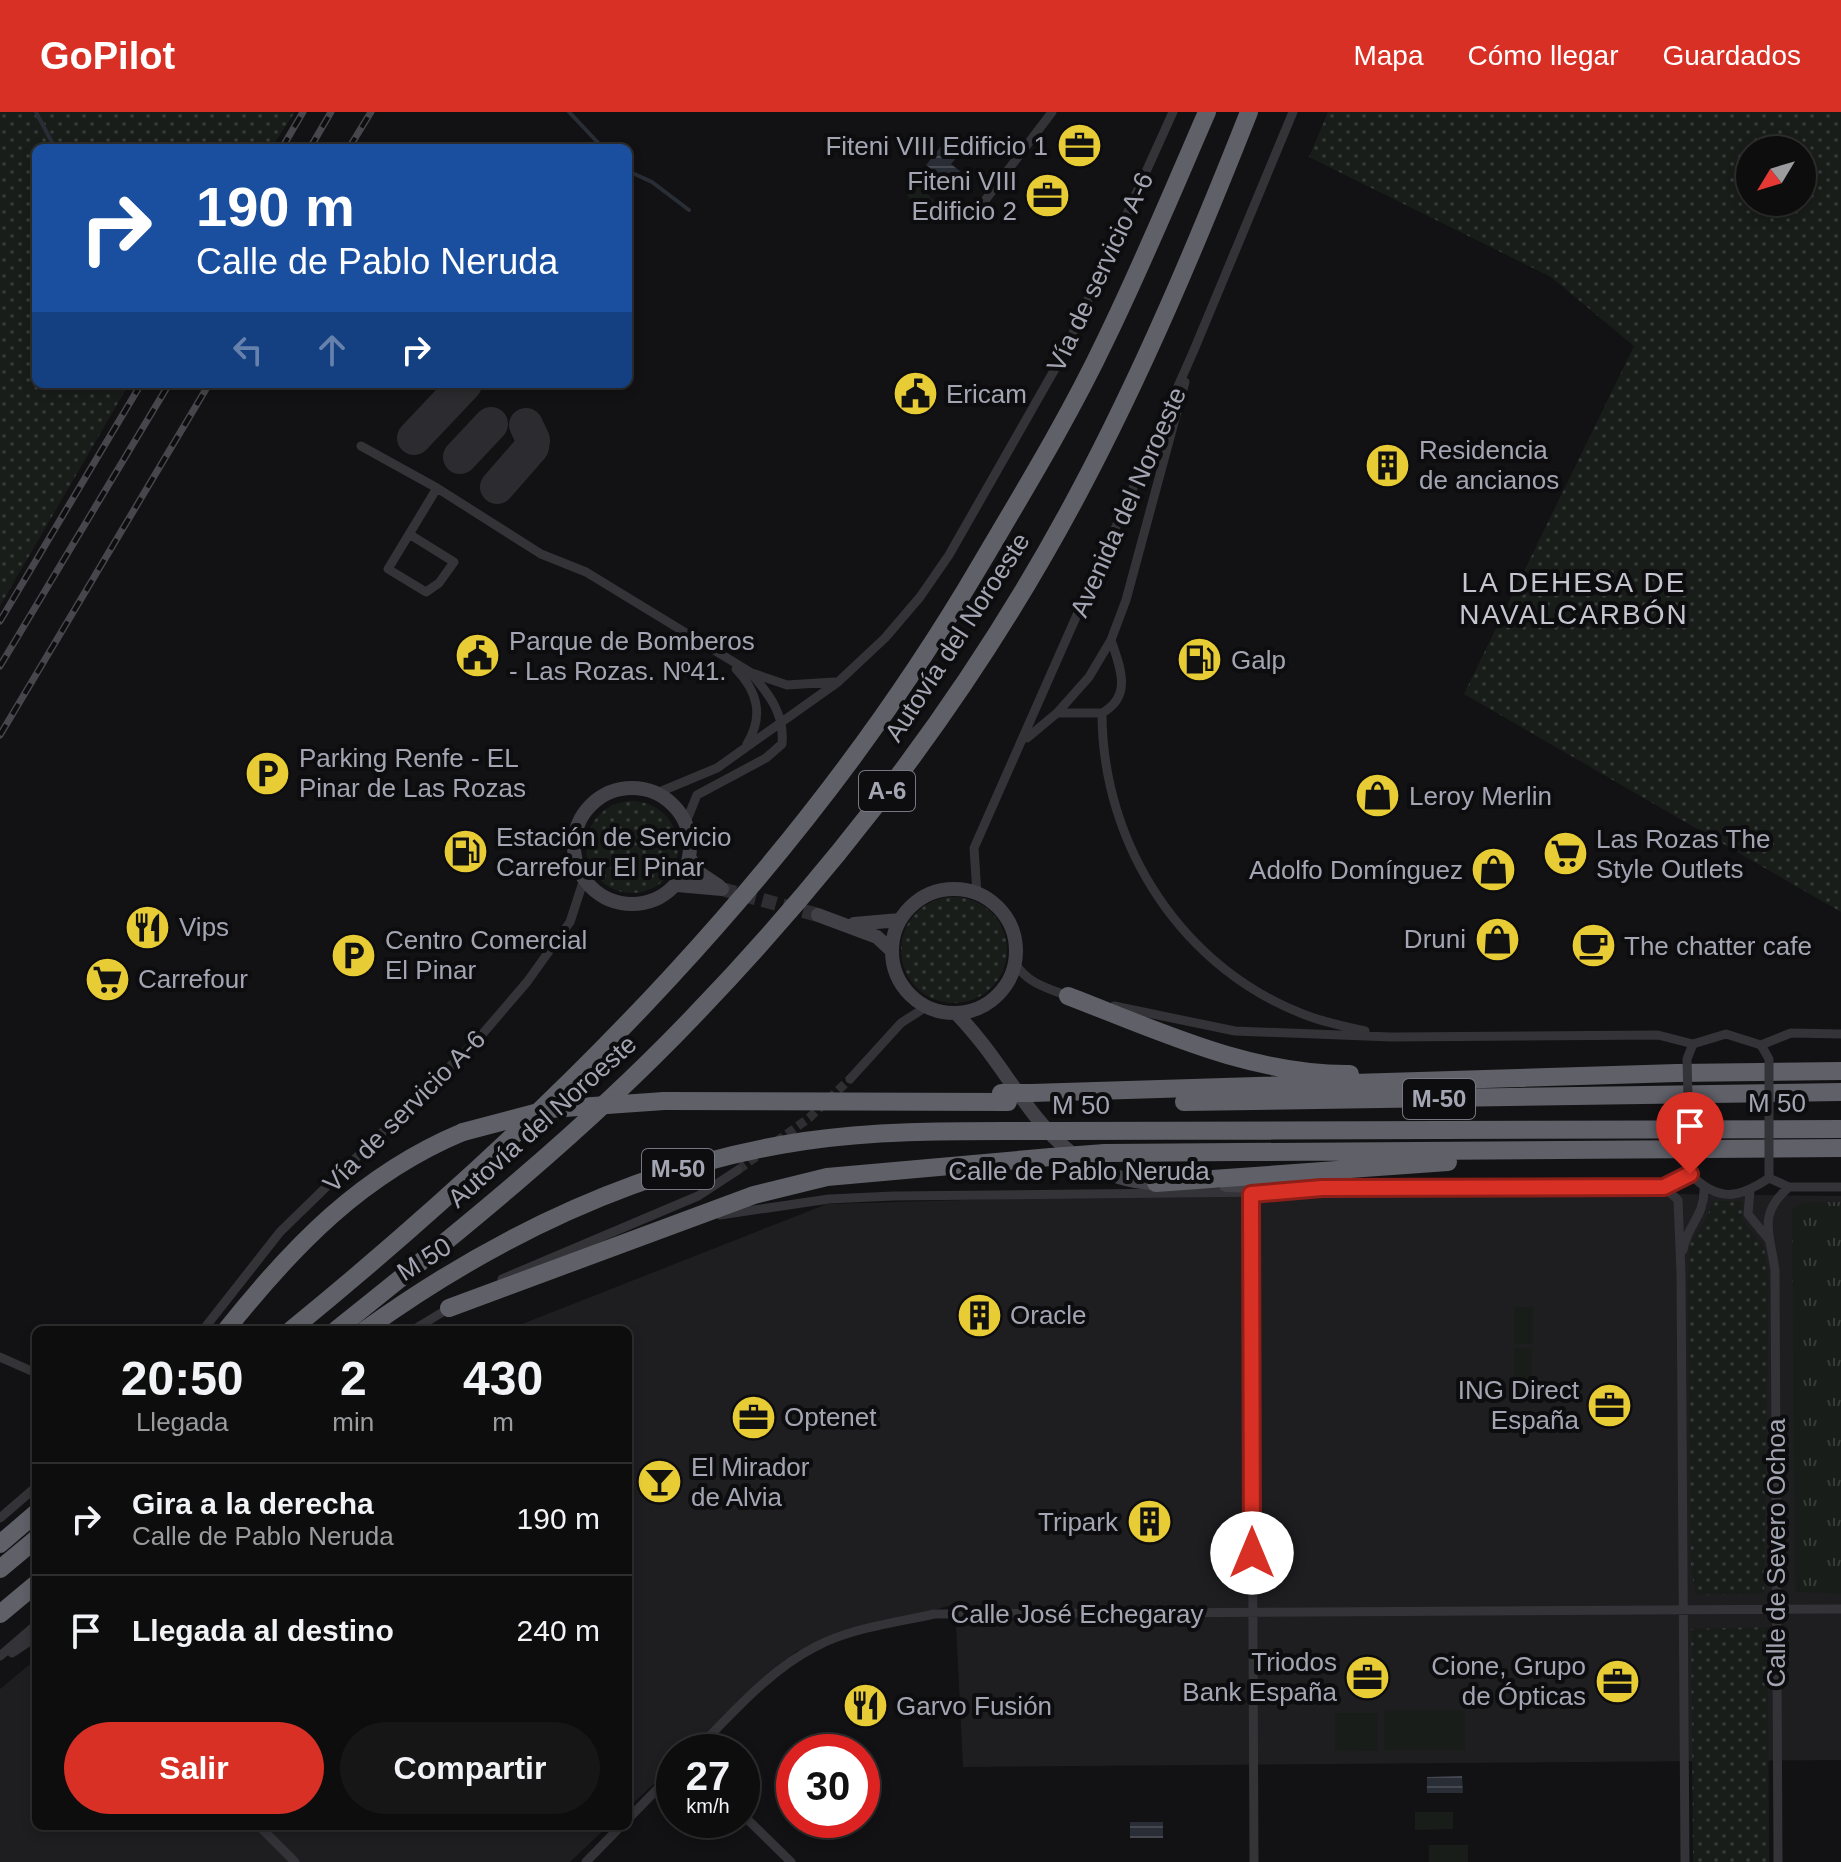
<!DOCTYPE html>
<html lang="es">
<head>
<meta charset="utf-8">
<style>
  :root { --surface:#0e0d0e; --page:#171617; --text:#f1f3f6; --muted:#9b9c9e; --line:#2e2d2e; --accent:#d93025 }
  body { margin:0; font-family:Arial,sans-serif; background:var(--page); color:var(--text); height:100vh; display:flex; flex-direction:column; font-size:30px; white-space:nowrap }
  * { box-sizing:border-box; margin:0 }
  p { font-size:26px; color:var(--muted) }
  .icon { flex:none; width:44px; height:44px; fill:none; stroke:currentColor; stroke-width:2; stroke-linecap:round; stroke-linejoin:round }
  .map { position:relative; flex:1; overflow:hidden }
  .panel { position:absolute; left:32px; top:1214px; width:600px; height:504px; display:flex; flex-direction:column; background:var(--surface); border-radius:12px; box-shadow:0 4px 12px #0003,0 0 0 2px var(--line) }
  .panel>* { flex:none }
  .top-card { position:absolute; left:32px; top:32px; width:600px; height:244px; border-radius:12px; box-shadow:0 4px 12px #0003,0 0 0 2px var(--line); background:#1a4fa0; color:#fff; overflow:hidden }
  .needle { width:52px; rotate:232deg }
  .tools { position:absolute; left:1736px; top:24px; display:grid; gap:16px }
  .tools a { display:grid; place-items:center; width:80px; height:80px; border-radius:50%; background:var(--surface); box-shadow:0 4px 12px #0003,0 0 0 2px var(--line); font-size:40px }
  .speed { position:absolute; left:656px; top:1622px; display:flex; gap:16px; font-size:40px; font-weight:700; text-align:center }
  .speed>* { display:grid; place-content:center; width:104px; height:104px; border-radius:50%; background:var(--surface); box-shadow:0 4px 12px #0003,0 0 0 2px var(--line); line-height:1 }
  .speed small { font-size:20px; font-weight:400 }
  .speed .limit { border:12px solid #d22; background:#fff; color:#111 }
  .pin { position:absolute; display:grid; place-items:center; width:68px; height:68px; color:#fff; margin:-82px -34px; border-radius:50% 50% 50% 0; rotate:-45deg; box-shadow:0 0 8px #0007 }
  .pin .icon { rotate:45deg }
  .me { position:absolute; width:88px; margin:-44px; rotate:0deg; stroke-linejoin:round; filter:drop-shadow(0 0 6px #0008) }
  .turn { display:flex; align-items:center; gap:28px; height:168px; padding:0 32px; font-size:36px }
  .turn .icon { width:104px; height:104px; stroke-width:2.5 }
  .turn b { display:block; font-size:56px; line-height:68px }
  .lanes { display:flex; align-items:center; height:76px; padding:0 32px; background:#0003; justify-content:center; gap:40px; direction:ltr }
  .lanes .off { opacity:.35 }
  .eta { display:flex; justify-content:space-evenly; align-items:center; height:136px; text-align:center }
  .eta b { font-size:48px; font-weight:600; line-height:56px }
  .action { display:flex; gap:16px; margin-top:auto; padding:16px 32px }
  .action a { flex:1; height:92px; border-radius:48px; background:var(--accent); color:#fff; font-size:32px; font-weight:600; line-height:92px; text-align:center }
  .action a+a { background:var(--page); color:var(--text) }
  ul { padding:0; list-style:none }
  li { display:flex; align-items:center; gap:24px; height:112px; padding:0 32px; border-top:2px solid var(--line) }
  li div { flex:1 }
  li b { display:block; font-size:30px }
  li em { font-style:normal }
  header { display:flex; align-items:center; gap:48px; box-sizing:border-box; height:112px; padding:0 40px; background:var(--accent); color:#fff }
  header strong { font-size:38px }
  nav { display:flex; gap:44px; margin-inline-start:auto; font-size:28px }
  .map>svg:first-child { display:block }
  .built { fill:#1e1d20 }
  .grass { fill:url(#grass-tufts) }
  .park { fill:url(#park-dots); fill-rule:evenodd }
  .pitch { fill:#181d1a }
  .water { fill:url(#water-rules) }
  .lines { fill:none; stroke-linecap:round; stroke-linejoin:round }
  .stream { stroke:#292d36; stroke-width:4 }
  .taxiway { stroke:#2c2c30; stroke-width:34 }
  .street-tunnel { stroke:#2f2f33; stroke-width:9; stroke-dasharray:9 4.5; stroke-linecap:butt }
  .secondary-tunnel { stroke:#2f2f33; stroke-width:14; stroke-dasharray:14 7; stroke-linecap:butt }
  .street { stroke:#333338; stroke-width:9 }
  .secondary { stroke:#414147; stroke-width:14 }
  .highway { stroke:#5f6068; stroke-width:18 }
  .rail-casing { stroke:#46464c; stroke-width:7 }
  .rail { stroke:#0d0c0e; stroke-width:4; stroke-dasharray:12; stroke-linecap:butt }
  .street-bridge { stroke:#333338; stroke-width:9 }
  .highway-bridge { stroke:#5f6068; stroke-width:18 }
  .route-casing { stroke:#8d1f18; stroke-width:20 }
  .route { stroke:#d93025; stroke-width:14 }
  .labels { text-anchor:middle; stroke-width:8; stroke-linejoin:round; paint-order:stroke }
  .shield { fill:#0d0c0e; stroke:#767782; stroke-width:2 }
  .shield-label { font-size:24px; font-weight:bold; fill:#a3a5b3 }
  .poi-label { font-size:26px; fill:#a3a5b3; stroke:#0d0c0e; text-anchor:start }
  .street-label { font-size:26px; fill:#a3a5b3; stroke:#0d0c0e }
  .neighbourhood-label { font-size:28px; letter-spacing:2px; fill:#c4c5cf; stroke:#0d0c0e }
</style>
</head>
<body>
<header>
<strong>GoPilot</strong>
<nav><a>Mapa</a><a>Cómo llegar</a><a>Guardados</a></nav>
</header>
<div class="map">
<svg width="1841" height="1750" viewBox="0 0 1841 1750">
  <defs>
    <pattern id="grass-tufts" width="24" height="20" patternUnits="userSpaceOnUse" patternTransform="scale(2)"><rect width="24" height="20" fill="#181d1a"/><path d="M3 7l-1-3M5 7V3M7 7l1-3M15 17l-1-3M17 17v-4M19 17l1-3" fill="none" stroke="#363b39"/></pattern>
    <pattern id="park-dots" width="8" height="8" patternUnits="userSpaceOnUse" patternTransform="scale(2)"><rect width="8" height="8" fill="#181d1a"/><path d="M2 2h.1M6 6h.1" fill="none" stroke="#363b39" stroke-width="1.8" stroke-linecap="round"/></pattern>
    <pattern id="water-rules" width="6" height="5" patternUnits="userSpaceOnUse" patternTransform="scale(2)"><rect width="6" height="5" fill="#292d36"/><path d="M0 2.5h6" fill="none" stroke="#454851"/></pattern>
  </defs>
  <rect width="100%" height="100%" fill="#121113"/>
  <path class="built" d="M1323 1078 1841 1084V1648L963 1655 955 1492 797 1539 688 1640H674V1653L628 1696V1218H507L827 1092Z
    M36 1547V1714H608L570 1750H0V1577Z"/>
  <path class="grass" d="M1803 1090H1841V1482L1795 1480 1792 1098Z"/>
  <path class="park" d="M0 0H295L271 36H36V272H129L0 494Z
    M1328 0H1841V800L1464 582 1634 234 1551 165 1309 45ZM1802 38V90H1750V38Z
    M586 735a46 46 0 1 1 92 0a46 46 0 1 1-92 0Z
    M901 838a53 53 0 1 1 106 0a53 53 0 1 1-106 0Z
    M1712 1089H1741L1743 1107 1764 1136 1769 1164 1764 1482 1696 1483 1691 1458 1688 1167 1690 1132 1708 1104Z
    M1768 1515 1769 1750H1693L1691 1517Z"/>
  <path class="pitch" d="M914 69 943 97 932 108 907 84Z
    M1514 1195H1533V1232H1514Z
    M1514 1236H1532V1274H1514Z
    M1384 1598H1465V1638H1384Z
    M1335 1601H1378V1639L1335 1638Z
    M1415 1700H1453V1717L1415 1718Z
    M1429 1733H1468V1750H1429Z"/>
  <path class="water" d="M943 32 958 44 951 52 961 60 950 73 926 53Z
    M1462 1664 1463 1681H1427V1665Z
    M1130 1710H1163V1726H1130Z"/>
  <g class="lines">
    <path class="stream" d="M36 0 55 36
      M569 0 603 36
      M628 59 652 70 689 98"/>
    <path class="taxiway" d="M414 326 465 272
      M460 345 491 312
      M497 375 532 335 533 328 526 313"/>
    <path class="street-tunnel" d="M776 1030 809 1006 850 967
      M738 1058 761 1041"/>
    <path class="secondary-tunnel" d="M722 777 818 803"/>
    <path class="street" d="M977 99 1052 0
      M361 334 437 376
      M409 422 454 450 439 471 426 480 388 457 437 376 541 442 586 460 750 560C769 582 785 602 782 632L766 646 697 683 686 710
      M1111 528C1120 555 1133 584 1102 601 1102 734 1184 860 1311 905 1328 911 1347 915 1365 919
      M736 557C758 580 764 604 747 632
      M752 561 787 573 834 570
      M1057 601 1089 565 1111 528 1126 488 1185 270
      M1027 626 1057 601H1102
      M657 681 717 656 838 570 885 526 920 485 949 443 1064 241 1173 0
      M977 782 974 736 1194 238 1293 0
      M1015 851C1027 871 1047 876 1068 884
      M1114 894 1235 919 1391 925 1658 923 1693 932 1726 922 1761 933 1791 921 1841 922
      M850 967 901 911 926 895
      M1664 1075 1678 1088 1681 1161 1685 1750
      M1318 1076 1664 1075 1690 1062C1718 1090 1738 1087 1769 1066L1789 1075H1841
      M1750 1079 1748 1102 1770 1129
      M1251 1082 1254 1750
      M720 1103 829 1087 893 1084 1268 1080
      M1683 1138C1687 1113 1705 1104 1704 1076
      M502 1167 698 1084 738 1058
      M203 1218 280 1120 479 926 527 870 570 810 584 767
      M413 1218 451 1195
      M0 1245 36 1261
      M0 1406 36 1375
      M12 1541 36 1525
      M0 1544 36 1513
      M694 1640C731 1603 768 1559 815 1535 850 1516 895 1511 934 1502L1841 1497
      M742 1702 791 1750
      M628 1707 674 1660
      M259 1714 295 1750
      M586 1750 621 1714
      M1778 1750 1775 1158C1770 1122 1757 1102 1789 1075"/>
    <path class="secondary" d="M574 734a58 58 0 1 1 116 0a58 58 0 1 1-116 0Z
      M690 747 701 762 719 774
      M677 773 722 777
      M892 839a62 62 0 1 1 124 0a62 62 0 1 1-124 0Z
      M818 803 877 825 892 839
      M854 812 900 808
      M956 901C1027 974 1046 1069 1165 1072
      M1226 1073 1322 1076"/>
    <path class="highway" d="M1068 884C1159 919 1251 963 1350 962
      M1031 981 1677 961 1841 959
      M664 989 1008 990
      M1184 990 1841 980
      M1059 1019 1841 1017
      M1105 1041 1841 1036
      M1156 1071 1448 1050
      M449 1196 754 1083 827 1065 1051 1045
      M226 1218C293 1134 362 1062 463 1020
      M291 1218C558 1000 807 750 982 450 1025 377 1070 303 1106 227 1142 153 1174 76 1207 0
      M336 1218C459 1120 584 1019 692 906 842 750 976 574 1078 382 1143 260 1198 129 1249 0
      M365 1218C497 1123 643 1053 805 1029 879 1018 955 1019 1029 1019
      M0 1432 36 1401
      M0 1457 36 1427
      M0 1502 36 1472"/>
    <defs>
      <path id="rail" d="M282 36 303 0
        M310 36 331 0
        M349 36 371 0
        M0 509 141 272
        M0 554 169 272
        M0 623 209 272"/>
    </defs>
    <use href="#rail" class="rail-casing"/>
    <use href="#rail" class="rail"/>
    <path class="street-bridge" d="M1761 933 1769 947V1066
      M1690 1062 1687 947 1693 932"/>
    <path class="highway-bridge" d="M1001 981H1031
      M1029 1019H1059
      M463 1020 550 997 664 989
      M1051 1045 1105 1041"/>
  </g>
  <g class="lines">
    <defs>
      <path id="route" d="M1252 1441 1251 1082 1322 1076 1664 1075 1690 1062"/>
    </defs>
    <use href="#route" class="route-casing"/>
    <use href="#route" class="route"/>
  </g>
  <defs>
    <symbol id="office-disc" viewBox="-11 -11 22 22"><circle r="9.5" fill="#e7cc35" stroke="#0d0c0e"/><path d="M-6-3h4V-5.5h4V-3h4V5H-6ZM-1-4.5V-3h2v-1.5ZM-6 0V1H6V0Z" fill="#111"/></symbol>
    <symbol id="civic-disc" viewBox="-11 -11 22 22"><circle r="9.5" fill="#e7cc35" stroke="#0d0c0e"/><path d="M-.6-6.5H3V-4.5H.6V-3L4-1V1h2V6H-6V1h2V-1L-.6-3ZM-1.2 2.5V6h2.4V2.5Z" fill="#111"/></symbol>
    <symbol id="building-disc" viewBox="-11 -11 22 22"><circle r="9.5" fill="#e7cc35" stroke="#0d0c0e"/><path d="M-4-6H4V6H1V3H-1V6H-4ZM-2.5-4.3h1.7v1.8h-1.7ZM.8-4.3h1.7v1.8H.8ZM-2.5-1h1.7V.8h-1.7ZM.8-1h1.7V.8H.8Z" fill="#111"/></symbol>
    <symbol id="fuel-disc" viewBox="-11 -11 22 22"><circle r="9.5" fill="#e7cc35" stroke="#0d0c0e"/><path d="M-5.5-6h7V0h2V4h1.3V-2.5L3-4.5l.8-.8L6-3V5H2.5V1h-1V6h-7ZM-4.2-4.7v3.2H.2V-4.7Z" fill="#111"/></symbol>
    <symbol id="parking-disc" viewBox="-11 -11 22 22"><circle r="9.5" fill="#e7cc35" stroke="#0d0c0e"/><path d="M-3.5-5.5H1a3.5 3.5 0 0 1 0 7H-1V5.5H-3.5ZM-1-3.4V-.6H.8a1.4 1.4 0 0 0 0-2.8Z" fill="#111"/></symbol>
    <symbol id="shop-disc" viewBox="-11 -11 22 22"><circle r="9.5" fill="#e7cc35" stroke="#0d0c0e"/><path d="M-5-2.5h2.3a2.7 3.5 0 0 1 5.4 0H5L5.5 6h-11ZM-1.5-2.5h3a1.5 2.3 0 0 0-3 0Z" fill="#111"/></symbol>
    <symbol id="supermarket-disc" viewBox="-11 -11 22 22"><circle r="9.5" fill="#e7cc35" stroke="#0d0c0e"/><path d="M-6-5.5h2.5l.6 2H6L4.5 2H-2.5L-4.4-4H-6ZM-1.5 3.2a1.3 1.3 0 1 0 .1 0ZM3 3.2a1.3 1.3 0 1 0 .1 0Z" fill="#111"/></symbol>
    <symbol id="restaurant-disc" viewBox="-11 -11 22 22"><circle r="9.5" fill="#e7cc35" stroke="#0d0c0e"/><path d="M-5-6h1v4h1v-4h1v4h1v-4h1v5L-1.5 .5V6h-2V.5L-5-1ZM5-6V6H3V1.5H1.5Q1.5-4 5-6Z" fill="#111"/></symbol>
    <symbol id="cafe-disc" viewBox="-11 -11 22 22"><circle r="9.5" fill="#e7cc35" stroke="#0d0c0e"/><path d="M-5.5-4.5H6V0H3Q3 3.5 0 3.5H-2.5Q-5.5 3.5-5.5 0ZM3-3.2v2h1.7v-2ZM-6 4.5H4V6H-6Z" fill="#111"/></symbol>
    <symbol id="bar-disc" viewBox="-11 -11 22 22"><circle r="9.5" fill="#e7cc35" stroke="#0d0c0e"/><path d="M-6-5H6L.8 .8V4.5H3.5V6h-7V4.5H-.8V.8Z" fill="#111"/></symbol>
  </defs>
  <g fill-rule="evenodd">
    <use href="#office-disc" x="1054" y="8" width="51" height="51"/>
    <use href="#office-disc" x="1022" y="58" width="51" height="51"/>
    <use href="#civic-disc" x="890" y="256" width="51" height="51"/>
    <use href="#building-disc" x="1362" y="328" width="51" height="51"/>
    <use href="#civic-disc" x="452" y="518" width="51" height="51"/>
    <use href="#fuel-disc" x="1174" y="522" width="51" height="51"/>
    <use href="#parking-disc" x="242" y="636" width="51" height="51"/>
    <use href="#shop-disc" x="1352" y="658" width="51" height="51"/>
    <use href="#fuel-disc" x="440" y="714" width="51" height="51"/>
    <use href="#supermarket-disc" x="1540" y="716" width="51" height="51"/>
    <use href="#shop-disc" x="1468" y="732" width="51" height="51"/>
    <use href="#restaurant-disc" x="122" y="790" width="51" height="51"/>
    <use href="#shop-disc" x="1472" y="802" width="51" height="51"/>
    <use href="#cafe-disc" x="1568" y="808" width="51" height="51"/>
    <use href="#parking-disc" x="328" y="818" width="51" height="51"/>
    <use href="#supermarket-disc" x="82" y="842" width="51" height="51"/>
    <use href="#building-disc" x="954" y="1178" width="51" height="51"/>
    <use href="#office-disc" x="1584" y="1268" width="51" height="51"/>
    <use href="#office-disc" x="728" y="1280" width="51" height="51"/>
    <use href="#bar-disc" x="634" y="1344" width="51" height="51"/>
    <use href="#building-disc" x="1124" y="1384" width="51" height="51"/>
    <use href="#office-disc" x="1342" y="1540" width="51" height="51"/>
    <use href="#office-disc" x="1592" y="1544" width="51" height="51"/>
    <use href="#restaurant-disc" x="840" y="1568" width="51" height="51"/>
  </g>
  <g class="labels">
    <g class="shield">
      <rect x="859" y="659" width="56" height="40" rx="6"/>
      <rect x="1403" y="967" width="72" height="40" rx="6"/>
      <rect x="642" y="1037" width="72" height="40" rx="6"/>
    </g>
    <g class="shield-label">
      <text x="887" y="687">A-6</text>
      <text x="1439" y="995">M-50</text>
      <text x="678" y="1065">M-50</text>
    </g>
    <g class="poi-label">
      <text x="1048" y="43" text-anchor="end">Fiteni VIII Edificio 1</text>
      <text x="1017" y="78" text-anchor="end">Fiteni VIII<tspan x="1017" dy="30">Edificio 2</tspan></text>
      <text x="946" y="291">Ericam</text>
      <text x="1419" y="347">Residencia<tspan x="1419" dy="30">de ancianos</tspan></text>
      <text x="509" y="538">Parque de Bomberos<tspan x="509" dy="30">- Las Rozas. Nº41.</tspan></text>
      <text x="1231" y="557">Galp</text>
      <text x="299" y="655">Parking Renfe - EL<tspan x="299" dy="30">Pinar de Las Rozas</tspan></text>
      <text x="1409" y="693">Leroy Merlin</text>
      <text x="496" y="734">Estación de Servicio<tspan x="496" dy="30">Carrefour El Pinar</tspan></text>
      <text x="1596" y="736">Las Rozas The<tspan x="1596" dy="30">Style Outlets</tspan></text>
      <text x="1463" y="767" text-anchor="end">Adolfo Domínguez</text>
      <text x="179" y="824">Vips</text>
      <text x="1466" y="836" text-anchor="end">Druni</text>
      <text x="385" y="837">Centro Comercial<tspan x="385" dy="30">El Pinar</tspan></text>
      <text x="1624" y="843">The chatter cafe</text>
      <text x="138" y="876">Carrefour</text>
      <text x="1010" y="1212">Oracle</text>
      <text x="1579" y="1287" text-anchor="end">ING Direct<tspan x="1579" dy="30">España</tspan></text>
      <text x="784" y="1314">Optenet</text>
      <text x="691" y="1364">El Mirador<tspan x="691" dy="30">de Alvia</tspan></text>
      <text x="1118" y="1419" text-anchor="end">Tripark</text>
      <text x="1337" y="1559" text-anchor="end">Triodos<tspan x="1337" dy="30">Bank España</tspan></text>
      <text x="1586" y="1563" text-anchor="end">Cione, Grupo<tspan x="1586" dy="30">de Ópticas</tspan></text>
      <text x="896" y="1603">Garvo Fusión</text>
    </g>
    <g class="street-label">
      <text transform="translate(1100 160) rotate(-65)" y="9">Vía de servicio A-6</text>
      <text transform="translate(1128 390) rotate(-66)" y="9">Avenida del Noroeste</text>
      <text transform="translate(957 525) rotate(-57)" y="9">Autovía del Noroeste</text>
      <text x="1777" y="1000">M 50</text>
      <text x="1081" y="1002">M 50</text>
      <text transform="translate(404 999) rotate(-45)" y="9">Vía de servicio A-6</text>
      <text transform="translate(542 1009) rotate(-42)" y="9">Autovía del Noroeste</text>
      <text x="1079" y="1068">Calle de Pablo Neruda</text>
      <text transform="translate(424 1147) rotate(-32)" y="9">M 50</text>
      <text transform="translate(1776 1441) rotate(-90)" y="9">Calle de Severo Ochoa</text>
      <text x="1077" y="1511">Calle José Echegaray</text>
    </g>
    <g class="neighbourhood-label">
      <text x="1574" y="480">LA DEHESA DE<tspan x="1574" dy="32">NAVALCARBÓN</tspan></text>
    </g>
  </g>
</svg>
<div class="tools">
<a><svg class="needle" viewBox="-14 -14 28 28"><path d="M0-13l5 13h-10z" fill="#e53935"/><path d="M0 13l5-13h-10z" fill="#9b9c9e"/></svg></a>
</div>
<div class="speed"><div>27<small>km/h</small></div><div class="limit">30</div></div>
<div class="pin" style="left:1690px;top:1062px;background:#d93025"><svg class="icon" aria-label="arrive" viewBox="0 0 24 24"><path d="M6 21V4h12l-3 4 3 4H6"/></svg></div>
<svg class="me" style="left:1252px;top:1441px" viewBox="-20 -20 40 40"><circle r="19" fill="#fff"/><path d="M0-13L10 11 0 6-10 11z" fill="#d93025"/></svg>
<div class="top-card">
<div class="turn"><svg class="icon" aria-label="right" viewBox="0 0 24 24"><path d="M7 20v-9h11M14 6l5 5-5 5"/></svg><div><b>190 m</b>Calle de Pablo Neruda</div></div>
<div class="lanes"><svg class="icon off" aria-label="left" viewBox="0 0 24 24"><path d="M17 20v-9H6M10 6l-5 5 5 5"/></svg><svg class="icon off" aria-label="ahead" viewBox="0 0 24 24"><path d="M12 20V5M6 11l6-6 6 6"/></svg><svg class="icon" aria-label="right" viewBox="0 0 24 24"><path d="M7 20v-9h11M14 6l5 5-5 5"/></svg></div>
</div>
<section class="panel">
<div class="eta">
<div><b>20:50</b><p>Llegada</p></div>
<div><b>2</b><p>min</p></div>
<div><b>430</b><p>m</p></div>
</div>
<ul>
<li><svg class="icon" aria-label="right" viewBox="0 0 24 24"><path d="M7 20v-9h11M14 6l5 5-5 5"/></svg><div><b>Gira a la derecha</b><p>Calle de Pablo Neruda</p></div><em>190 m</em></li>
<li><svg class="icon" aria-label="arrive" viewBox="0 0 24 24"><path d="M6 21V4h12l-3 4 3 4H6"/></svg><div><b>Llegada al destino</b></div><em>240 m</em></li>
</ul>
<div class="action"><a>Salir</a><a>Compartir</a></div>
</section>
</div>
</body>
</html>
